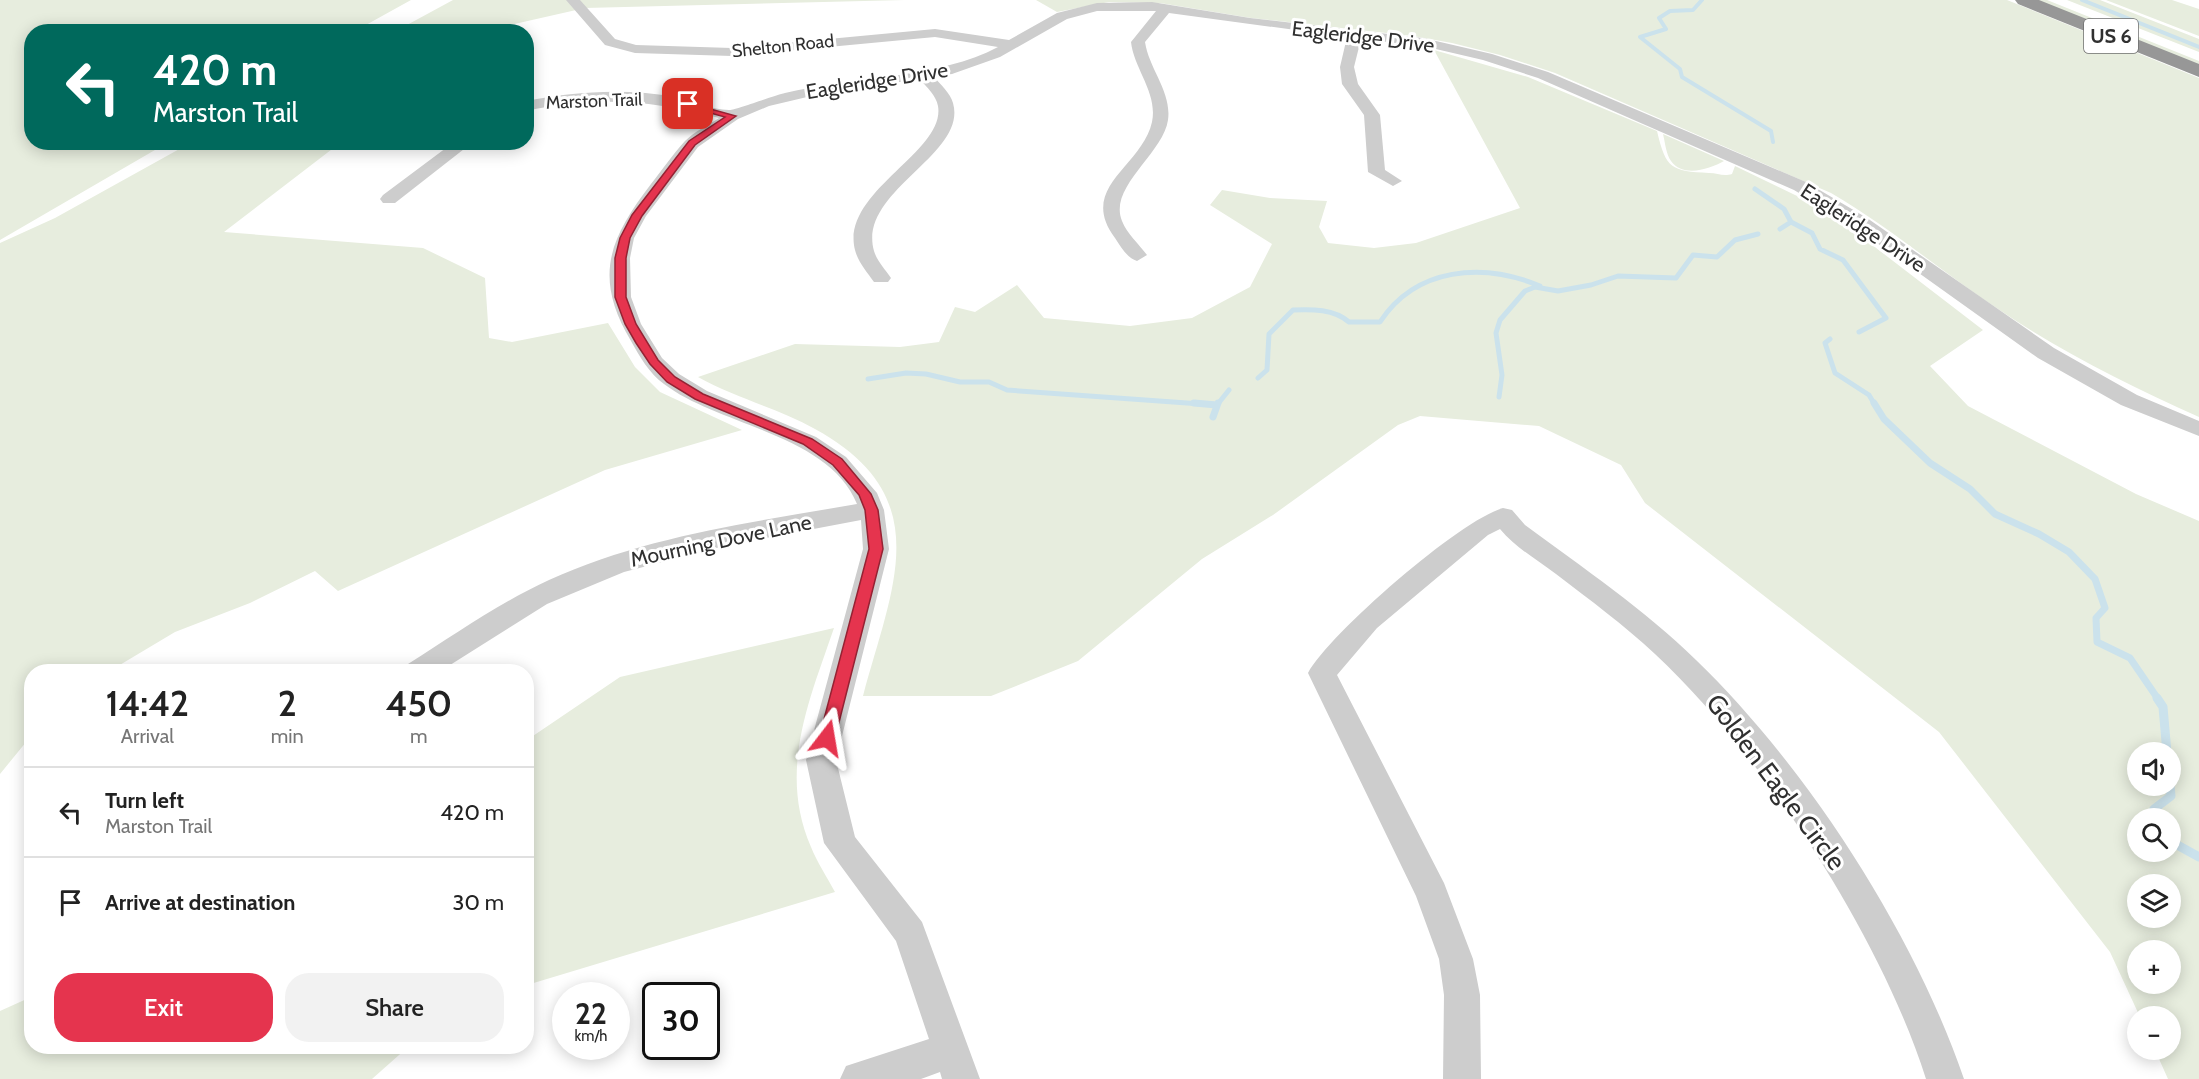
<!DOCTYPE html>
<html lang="en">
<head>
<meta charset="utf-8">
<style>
  :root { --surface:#fff; --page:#f2f2f2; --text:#222; --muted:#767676; --line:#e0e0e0; --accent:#e5344e }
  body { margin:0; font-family:Cabin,sans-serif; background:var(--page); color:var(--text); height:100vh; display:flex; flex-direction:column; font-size:22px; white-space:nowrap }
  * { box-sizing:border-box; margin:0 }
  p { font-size:20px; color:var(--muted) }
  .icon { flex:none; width:33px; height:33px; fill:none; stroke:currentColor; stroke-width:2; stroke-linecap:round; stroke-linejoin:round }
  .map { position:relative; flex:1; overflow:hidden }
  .panel { position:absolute; left:24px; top:664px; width:510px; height:390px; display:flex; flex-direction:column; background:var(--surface); border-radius:24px; box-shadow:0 3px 15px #0003 }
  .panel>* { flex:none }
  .banner { position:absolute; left:24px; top:24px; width:510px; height:126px; border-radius:24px; box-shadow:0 3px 15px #0003; background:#00695c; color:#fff; overflow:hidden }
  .controls { position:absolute; left:2127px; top:742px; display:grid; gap:12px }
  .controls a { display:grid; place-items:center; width:54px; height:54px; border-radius:50%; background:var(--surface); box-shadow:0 3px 15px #0003; font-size:30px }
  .speed { position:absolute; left:552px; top:982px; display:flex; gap:12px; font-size:30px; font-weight:700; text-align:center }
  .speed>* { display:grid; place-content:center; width:78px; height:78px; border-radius:50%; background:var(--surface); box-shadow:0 3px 15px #0003; line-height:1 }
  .speed small { font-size:15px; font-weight:400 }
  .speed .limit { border:3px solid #111; border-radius:9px; background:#fff; color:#111 }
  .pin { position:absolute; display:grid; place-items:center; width:51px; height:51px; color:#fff; margin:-26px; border-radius:12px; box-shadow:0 3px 9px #0006 }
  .me { position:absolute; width:66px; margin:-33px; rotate:14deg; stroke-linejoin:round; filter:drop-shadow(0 0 4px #0008) }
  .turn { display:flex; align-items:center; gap:21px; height:126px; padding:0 30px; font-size:27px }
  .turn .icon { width:78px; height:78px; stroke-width:2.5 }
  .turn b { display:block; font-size:42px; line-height:51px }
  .eta { display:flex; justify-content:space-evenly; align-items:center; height:102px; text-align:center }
  .eta b { font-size:36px; font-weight:600; line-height:42px }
  .primary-button { display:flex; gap:12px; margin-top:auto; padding:12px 30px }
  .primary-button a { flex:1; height:69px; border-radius:24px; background:var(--accent); color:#fff; font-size:24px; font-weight:600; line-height:69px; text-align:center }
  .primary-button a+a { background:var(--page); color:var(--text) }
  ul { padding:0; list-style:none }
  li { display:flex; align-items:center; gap:18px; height:90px; padding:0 30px; border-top:2px solid var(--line) }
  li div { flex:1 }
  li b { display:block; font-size:22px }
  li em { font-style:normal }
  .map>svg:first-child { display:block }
  .green { fill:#e7edde; fill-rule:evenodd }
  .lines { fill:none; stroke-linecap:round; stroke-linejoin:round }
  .stream-far3 { stroke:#cbe2ec; stroke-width:4 }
  .stream-far2 { stroke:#cbe2ec; stroke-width:5 }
  .stream-far1 { stroke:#cbe2ec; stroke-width:7 }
  .stream { stroke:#cbe2ec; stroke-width:9 }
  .street { fill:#cdcdcd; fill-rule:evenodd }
  .highway { fill:#979797; fill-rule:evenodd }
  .route { fill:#e5344e; stroke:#952233; stroke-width:1.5 }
  .labels { text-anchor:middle; stroke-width:6; stroke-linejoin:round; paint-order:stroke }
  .far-street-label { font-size:18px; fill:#303030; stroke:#fff }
  .shield { fill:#fff; stroke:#6e6e6e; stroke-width:1.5 }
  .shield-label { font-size:20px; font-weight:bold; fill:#303030 }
  .street-label { font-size:21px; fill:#303030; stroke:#fff }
  .near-street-label { font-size:26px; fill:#303030; stroke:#fff }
</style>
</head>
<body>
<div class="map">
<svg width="2199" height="1079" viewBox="0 0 2199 1079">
  <rect width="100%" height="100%" fill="#fff"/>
  <path class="green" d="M0 0H411L355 31 32 32V142L167 143 0 240Z
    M453 0H905L585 8 510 25 499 31 394 32Z
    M1036 0H2007L2199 78V417C2130 386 2063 353 2001 311 1943 273 1891 228 1831 193L1555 73 1500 55 1452 43 1413 36 1251 18 1160 3 1109 2 1057 12Z
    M2030 0H2047L2199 61V69Z
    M2067 0H2100L2199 39V52Z
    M2106 0H2172L2199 9V36Z
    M1434 50 1528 77 1657 131C1666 169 1671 171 1709 173 1718 173 1723 177 1732 174L1735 166 1828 211 1983 330 1930 366 1968 406 2136 494 2199 521V1079H2168L2155 1050H2170V1017H2140L2110 952 1939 732 1645 503 1621 465 1539 426 1420 416 1398 425 1273 515 1202 559 1078 661 991 696H863C892 587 939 497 815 429 778 408 735 398 698 377L795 344 900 347 939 342 955 307 975 312 1017 285 1044 318 1130 326 1192 318 1250 287 1272 244 1210 205 1222 190 1270 198 1327 201 1319 227 1328 243 1374 248 1416 243 1520 208ZM2138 753H2170V786H2138ZM2138 819H2170V852H2138ZM2138 885H2170V918H2138ZM2138 951H2170V984H2138Z
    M1663 134 1724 161C1710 169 1683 178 1671 161 1666 154 1665 142 1663 134Z
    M192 142 340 143 224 232 423 248 485 278 489 338 512 342 608 323 635 367 660 392 742 430 605 470 338 591 315 571 250 603 175 632 108 672H32L31 736 0 774V243L55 218Z
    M834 628C809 701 778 771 811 847 817 862 827 877 835 892L527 985V740L620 677Z
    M31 997 32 1047H408L372 1079H0V1011Z"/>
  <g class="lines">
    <path class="stream-far3" d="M1702 0 1693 10 1670 11 1659 18 1666 29 1640 37 1680 69 1682 77 1771 131 1773 142
      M2082 0 2199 47"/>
    <path class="stream-far2" d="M1755 189 1784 209 1791 222 1812 233 1820 249 1843 260 1886 318 1859 332
      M1780 229 1791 222
      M1830 339 1825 343 1835 373 1869 395 1875 405
      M1258 378 1267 370 1269 334 1293 310C1312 309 1334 309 1349 322H1380C1416 267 1483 262 1540 286
      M868 379 906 373 926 374 960 382H989L1007 390 1215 405
      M1499 397 1502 375 1496 333 1500 320 1525 291 1535 287 1558 291 1591 285 1618 276 1676 278 1693 255 1717 257 1735 240 1758 234
      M1217 405 1229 390"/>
    <path class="stream-far1" d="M1194 403 1217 405
      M1874 403 1884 419 1930 463 1970 489 1995 514 2039 534 2069 552 2095 579 2105 608 2096 618 2097 642 2130 658 2158 699
      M1213 417 1218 403"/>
    <path class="stream" d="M2157 698 2163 707 2167 753
      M2159 819 2154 809 2171 796 2170 786
      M2170 841 2199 857"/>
    <path class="street" d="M566 0H580L615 39 636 45 732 48 935 29 1009 40 1057 13 1097 3 1152 2 1250 18 1423 38 1492 54 1548 72 1806 182 1867 218 2054 348 2137 395 2199 421V436L2121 405 2038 358 1853 226 1794 190 1538 78 1483 60 1423 46 1361 39 1354 67 1358 84 1380 115 1385 170 1402 181 1393 186 1368 172 1364 115 1342 84 1340 67 1347 37 1169 13 1145 42C1149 69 1172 92 1168 120 1163 154 1108 187 1122 221 1127 234 1139 244 1147 255L1137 261C1127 258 1121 247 1115 238 1077 187 1142 167 1152 122 1158 93 1134 69 1131 42L1156 11H1097L1067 19 1000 57 952 74 934 77C941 85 950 93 953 103 968 155 857 191 874 251 877 261 885 269 891 278L888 282H874C867 272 858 262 855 250 840 192 946 152 938 106 936 95 927 88 920 79L824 93 769 106 738 119 698 147 646 216 634 238 630 258 631 297 641 324 662 358 679 374 707 391 816 437 846 457 877 493 884 510 889 549 836 760 855 837 922 922 980 1079H942L940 1072 921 1079H840L846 1066 929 1039 896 941 824 843 806 760 863 549 861 520 724 546 624 572 547 604 439 672H404L408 664C454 635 499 603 549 580 645 536 754 522 857 504 829 434 719 426 664 384 649 373 640 357 631 341 593 277 609 239 651 184 662 170 673 154 685 141 694 132 708 125 719 118 653 100 593 96 526 111V101C575 91 627 88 676 97 693 100 712 110 729 110 734 111 775 95 785 93 850 77 941 78 998 47L935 37 732 56 635 53 605 45Z
      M454 142H473L395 203H383L380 199 383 195Z
      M1503 508 1512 510 1525 525C1583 568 1644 609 1696 660 1807 767 1914 933 1964 1079H1926C1881 937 1764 756 1655 654 1624 625 1590 600 1556 574 1537 560 1515 547 1500 529L1488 535 1377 628 1337 675 1444 883 1473 959 1480 995 1481 1079H1443L1444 995 1439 959 1416 896 1308 673C1330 633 1460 520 1503 508Z"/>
    <path class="highway" d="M2015 0H2039L2199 64V77L2018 4Z"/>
  </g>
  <path class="route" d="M685 102 736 116 695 145 642 216 630 238 626 258V297L636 324 658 360 675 377 703 394 812 439 842 459 871 494 878 510 883 549 835 738 827 744 819 738 869 549 865 510 859 495 833 465 803 444 695 399 667 382 650 364 636 343 625 324 615 297V258L620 238 632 215 689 141 725 117 685 106Z"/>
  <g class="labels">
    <g class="far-street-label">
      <text transform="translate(783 46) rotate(-6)" y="6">Shelton Road</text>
      <text transform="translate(594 101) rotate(-2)" y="6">Marston Trail</text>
    </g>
    <rect class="shield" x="2084" y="19" width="54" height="34" rx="4.5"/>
    <g class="shield-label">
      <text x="2111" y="43">US 6</text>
    </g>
    <g class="street-label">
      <text transform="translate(1363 37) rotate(7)" y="7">Eagleridge Drive</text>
      <text transform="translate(877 81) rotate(-9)" y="7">Eagleridge Drive</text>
      <text transform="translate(1863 228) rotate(33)" y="7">Eagleridge Drive</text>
      <text transform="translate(721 541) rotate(-12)" y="7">Mourning Dove Lane</text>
    </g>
    <g class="near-street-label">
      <text transform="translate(1776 782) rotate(53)" y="9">Golden Eagle Circle</text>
    </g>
  </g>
</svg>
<div class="controls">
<a><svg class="icon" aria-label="sound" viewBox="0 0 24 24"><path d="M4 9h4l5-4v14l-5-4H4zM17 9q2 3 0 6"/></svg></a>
<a><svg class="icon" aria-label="search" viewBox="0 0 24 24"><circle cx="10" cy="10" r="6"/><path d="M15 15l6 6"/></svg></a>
<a><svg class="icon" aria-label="layers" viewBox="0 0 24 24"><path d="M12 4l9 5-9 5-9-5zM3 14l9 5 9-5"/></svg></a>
<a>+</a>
<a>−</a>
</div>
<div class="speed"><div>22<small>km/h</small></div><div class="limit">30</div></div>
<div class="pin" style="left:688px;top:104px;background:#d93025"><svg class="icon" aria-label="arrive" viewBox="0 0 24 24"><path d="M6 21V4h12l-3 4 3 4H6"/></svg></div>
<svg class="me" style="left:827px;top:738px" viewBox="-20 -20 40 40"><path d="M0-17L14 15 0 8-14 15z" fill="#e5344e" stroke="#fff" stroke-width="4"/></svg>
<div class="banner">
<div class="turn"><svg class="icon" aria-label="left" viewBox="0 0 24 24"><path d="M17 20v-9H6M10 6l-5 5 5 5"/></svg><div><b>420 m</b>Marston Trail</div></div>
</div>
<section class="panel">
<div class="eta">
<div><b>14:42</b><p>Arrival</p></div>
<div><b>2</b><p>min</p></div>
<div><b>450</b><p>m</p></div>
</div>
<ul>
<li><svg class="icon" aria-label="left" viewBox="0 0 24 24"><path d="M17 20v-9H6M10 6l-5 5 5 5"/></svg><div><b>Turn left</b><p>Marston Trail</p></div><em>420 m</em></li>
<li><svg class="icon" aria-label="arrive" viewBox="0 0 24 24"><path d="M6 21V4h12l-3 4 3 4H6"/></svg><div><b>Arrive at destination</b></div><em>30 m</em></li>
</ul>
<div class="primary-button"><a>Exit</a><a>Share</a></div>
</section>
</div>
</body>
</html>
